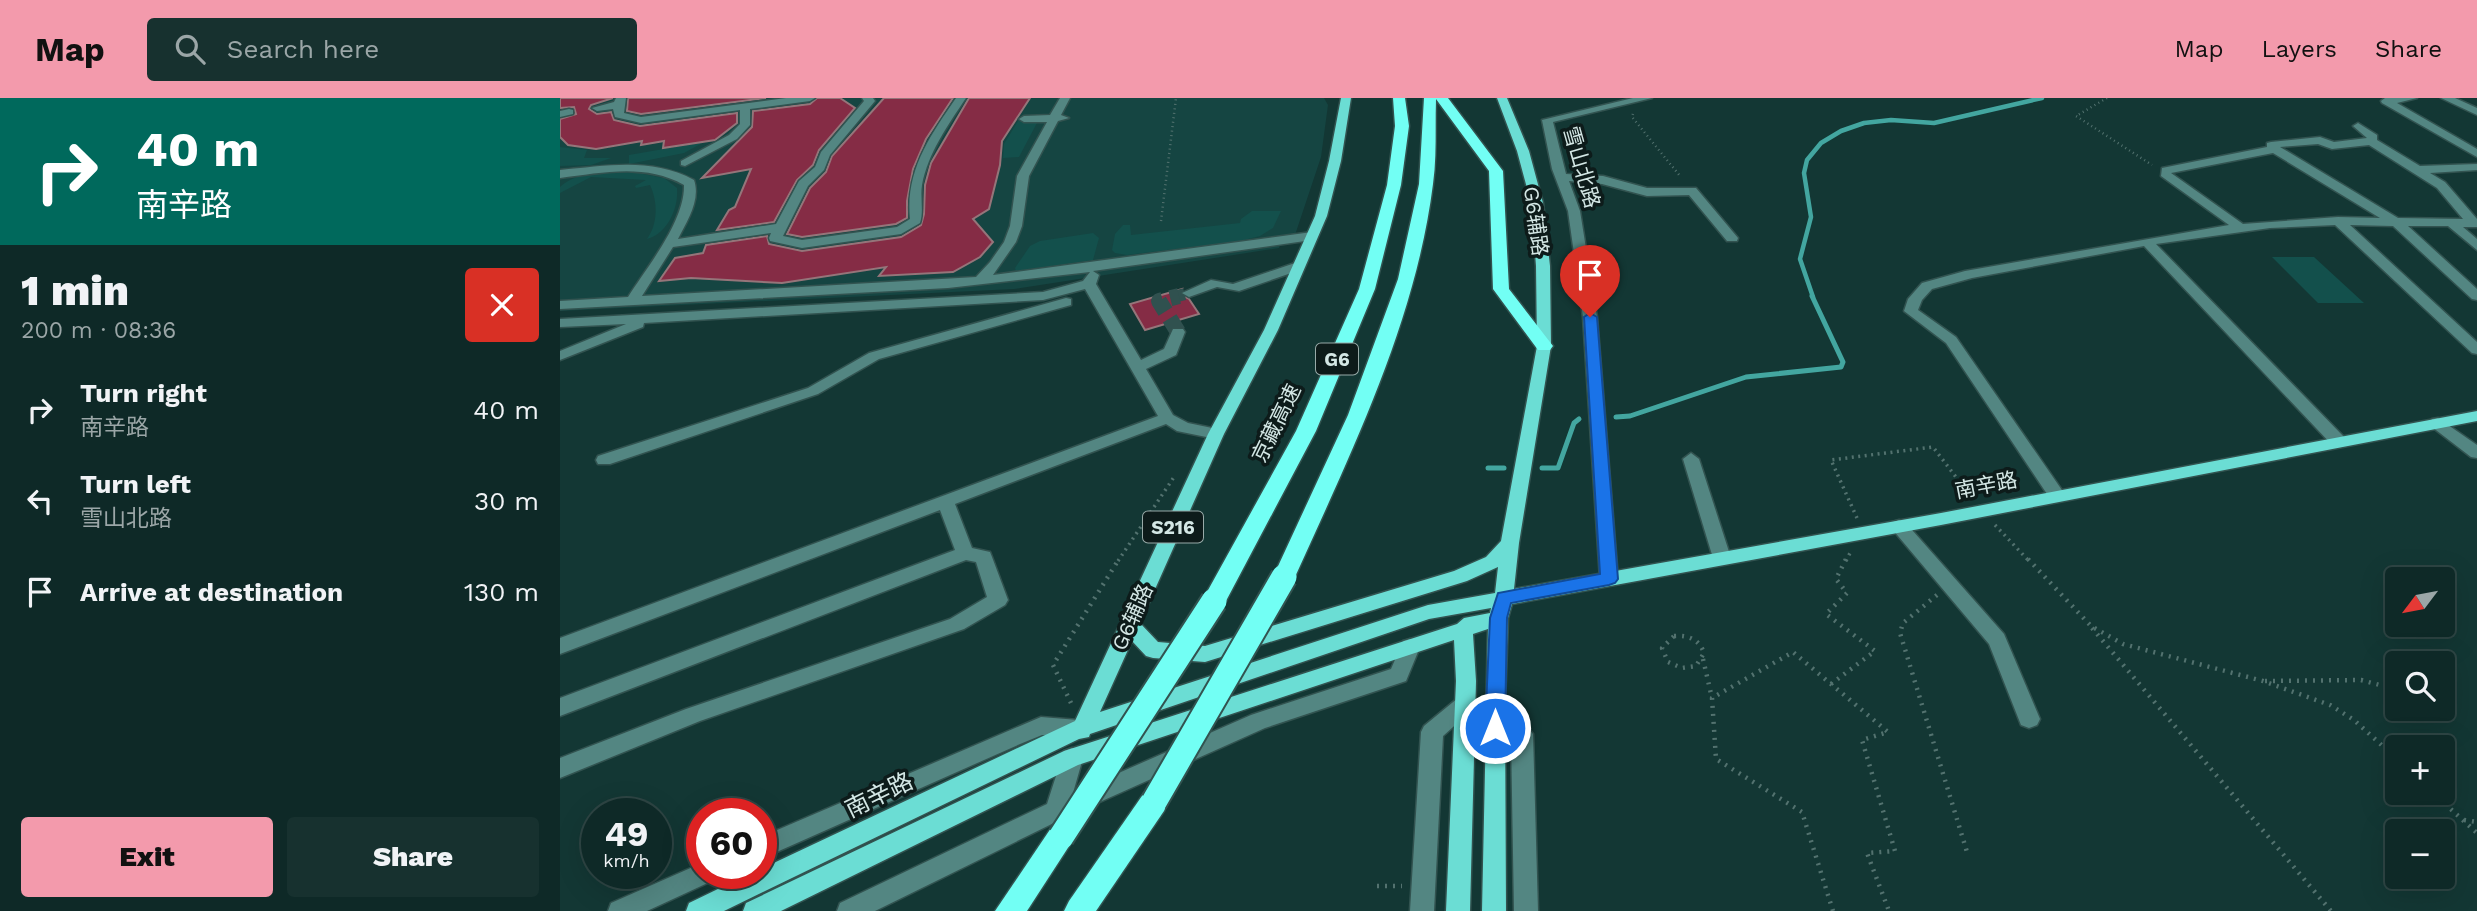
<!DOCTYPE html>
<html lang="en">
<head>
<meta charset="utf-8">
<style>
  :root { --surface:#0e2927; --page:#17312f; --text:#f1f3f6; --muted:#9ba6a7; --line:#2e4544; --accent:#f39aac }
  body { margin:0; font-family:"Work Sans","Noto Sans SC",sans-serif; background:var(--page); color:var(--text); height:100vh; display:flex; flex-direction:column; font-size:26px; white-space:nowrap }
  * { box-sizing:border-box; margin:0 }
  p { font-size:23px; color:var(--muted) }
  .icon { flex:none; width:38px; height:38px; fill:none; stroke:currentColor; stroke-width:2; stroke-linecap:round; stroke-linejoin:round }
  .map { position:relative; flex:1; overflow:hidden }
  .panel { display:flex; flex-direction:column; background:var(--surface); width:560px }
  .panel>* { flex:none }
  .hud { background:#00695c; color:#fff; overflow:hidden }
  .needle { width:46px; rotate:238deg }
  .tools { position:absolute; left:1825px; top:469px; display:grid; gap:14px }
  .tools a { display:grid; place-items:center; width:70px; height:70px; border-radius:7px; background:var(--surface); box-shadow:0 7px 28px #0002,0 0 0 2px var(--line); font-size:35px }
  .speed { position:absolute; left:21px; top:700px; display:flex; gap:14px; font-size:35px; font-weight:700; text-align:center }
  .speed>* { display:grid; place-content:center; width:91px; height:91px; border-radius:50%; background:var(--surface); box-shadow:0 7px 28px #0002,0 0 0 2px var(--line); line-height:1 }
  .speed small { font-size:18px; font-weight:400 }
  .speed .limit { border:10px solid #d22; background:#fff; color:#111 }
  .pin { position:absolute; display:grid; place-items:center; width:60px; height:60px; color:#fff; margin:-72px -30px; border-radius:50% 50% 50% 0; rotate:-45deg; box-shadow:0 0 7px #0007 }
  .pin .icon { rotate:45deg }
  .me { position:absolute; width:77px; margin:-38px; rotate:0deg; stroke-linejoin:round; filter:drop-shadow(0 0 5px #0008) }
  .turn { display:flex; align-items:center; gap:24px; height:147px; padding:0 21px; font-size:32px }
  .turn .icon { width:91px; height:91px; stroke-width:2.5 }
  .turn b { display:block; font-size:49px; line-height:60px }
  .round { display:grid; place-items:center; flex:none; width:74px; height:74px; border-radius:7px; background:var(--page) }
  .head { display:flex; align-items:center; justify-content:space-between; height:119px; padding:0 21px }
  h1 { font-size:42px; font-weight:800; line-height:52px }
  .button { display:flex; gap:14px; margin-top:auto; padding:14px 21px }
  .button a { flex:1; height:80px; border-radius:7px; background:var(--accent); color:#111; font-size:28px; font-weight:800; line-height:80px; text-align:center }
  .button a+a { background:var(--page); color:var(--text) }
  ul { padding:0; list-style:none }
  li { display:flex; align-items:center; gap:21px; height:91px; padding:0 21px }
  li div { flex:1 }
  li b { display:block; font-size:26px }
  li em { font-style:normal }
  header { display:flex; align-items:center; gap:42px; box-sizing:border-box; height:98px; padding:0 35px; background:var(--accent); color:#111 }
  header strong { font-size:33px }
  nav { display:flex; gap:38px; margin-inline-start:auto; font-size:24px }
  .search { width:490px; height:63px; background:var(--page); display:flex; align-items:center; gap:18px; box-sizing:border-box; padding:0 24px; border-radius:7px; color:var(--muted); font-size:26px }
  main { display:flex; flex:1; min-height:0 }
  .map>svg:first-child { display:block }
  .built { fill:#154542 }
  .green { fill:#13504c }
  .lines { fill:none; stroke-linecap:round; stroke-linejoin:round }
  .stream-far1 { stroke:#43a6a0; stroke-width:4.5 }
  .stream { stroke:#43a6a0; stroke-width:5 }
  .building { fill:#852c45; stroke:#95757a; stroke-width:2 }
  .minor-tunnel-far1 { stroke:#30514f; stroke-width:12; stroke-dasharray:12 6; stroke-linecap:butt }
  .minor-tunnel { stroke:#30514f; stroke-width:16; stroke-dasharray:16 8; stroke-linecap:butt }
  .minor-casing { stroke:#325350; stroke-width:3 }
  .major-casing { stroke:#325350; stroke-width:3 }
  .highway-casing { stroke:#325350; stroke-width:3 }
  .path-far2 { stroke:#53726f; stroke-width:2.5; stroke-dasharray:1 3.5; stroke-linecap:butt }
  .path-far1 { stroke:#53726f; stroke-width:3.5; stroke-dasharray:2 4.5; stroke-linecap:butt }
  .path { stroke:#53726f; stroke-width:4.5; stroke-dasharray:2 6; stroke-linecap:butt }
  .minor { fill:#538682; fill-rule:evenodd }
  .major { fill:#6bddd4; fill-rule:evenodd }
  .highway { fill:#72fff4; fill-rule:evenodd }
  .highway-bridge-casing { stroke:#325350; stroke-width:29; stroke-linecap:butt }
  .highway-bridge { stroke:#72fff4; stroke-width:25 }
  .route { fill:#1a73e8; stroke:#114b97; stroke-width:2 }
  .labels { text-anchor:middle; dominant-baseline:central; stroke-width:7; stroke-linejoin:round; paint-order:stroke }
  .shield { fill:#0d1b1a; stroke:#98aaa8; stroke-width:2 }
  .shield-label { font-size:19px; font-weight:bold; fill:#d4e7e5 }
  .street-label { font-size:21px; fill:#d4e7e5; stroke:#0d1b1a }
  .near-street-label { font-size:24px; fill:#d4e7e5; stroke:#0d1b1a }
</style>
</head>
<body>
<header>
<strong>Map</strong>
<div class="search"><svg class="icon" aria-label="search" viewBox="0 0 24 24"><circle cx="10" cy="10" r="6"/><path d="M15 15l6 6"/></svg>Search here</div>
<nav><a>Map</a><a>Layers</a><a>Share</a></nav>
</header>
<main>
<section class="panel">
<div class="hud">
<div class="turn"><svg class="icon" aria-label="right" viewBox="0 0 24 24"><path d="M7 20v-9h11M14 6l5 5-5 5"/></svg><div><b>40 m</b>南辛路</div></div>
</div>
<div class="head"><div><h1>1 min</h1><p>200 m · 08:36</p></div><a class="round" style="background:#d93025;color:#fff"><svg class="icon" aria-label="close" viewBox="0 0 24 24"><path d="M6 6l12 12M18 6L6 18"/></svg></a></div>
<ul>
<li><svg class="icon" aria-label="right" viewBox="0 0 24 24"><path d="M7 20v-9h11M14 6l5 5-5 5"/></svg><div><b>Turn right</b><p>南辛路</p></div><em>40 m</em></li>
<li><svg class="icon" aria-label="left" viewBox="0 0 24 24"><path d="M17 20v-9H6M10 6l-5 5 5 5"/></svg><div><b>Turn left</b><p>雪山北路</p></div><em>30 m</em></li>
<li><svg class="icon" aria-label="arrive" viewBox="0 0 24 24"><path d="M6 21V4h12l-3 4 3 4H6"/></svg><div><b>Arrive at destination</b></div><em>130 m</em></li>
</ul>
<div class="button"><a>Exit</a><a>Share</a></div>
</section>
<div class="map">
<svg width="1917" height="813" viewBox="0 0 1917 813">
  <rect width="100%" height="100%" fill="#133734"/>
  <polygon class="built" points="0,0 764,0 768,7 761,59 735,137 722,139 719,150 454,191 0,213"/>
  <g class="green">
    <polygon points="458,23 478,23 459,59 443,60 444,46"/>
    <polygon points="144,44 124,55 69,66 69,57"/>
    <polygon points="0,49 27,52 24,60 51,60 31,67 0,68"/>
    <path d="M67,73L104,80L117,90C119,110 107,136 87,141C98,126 98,104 90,87L76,90L75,88L86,82L31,79L0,95V89C17,73 45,74 67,73Z"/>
    <polygon points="692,113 721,113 713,130 700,138 680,143 567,157 555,155 552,152 555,136 563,127 570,127 571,137 680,125 681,121"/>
    <polygon points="533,135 539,140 533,162 456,173 455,170 470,148 480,143"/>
    <polygon points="1712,159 1754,159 1804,205 1758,205"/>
  </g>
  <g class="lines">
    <polyline class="stream-far1" points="1253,199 1240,161 1251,119 1244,75 1247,62 1261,45 1281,33 1304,25 1331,22 1374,25 1482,0"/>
    <g class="stream">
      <polyline points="1056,319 1070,318 1186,279 1281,269 1283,264 1252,198"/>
      <polyline points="928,370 944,370"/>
      <polyline points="982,370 998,370 1014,325 1019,321"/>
    </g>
  </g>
  <g class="building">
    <polygon points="0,0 53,0 31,7 29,11 37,16 51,14 54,22 80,28 177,15 177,25 155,42 103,50 104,43 81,47 82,43 36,51 8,47 0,39 0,21 16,16 14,9 0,10"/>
    <polygon points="68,0 206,0 81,16 67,13"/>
    <polygon points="257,0 280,0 295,10 259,52 253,67 237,82 214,124 157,132 169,112 175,109 191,71 142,80 192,29 193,13 250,6"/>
    <polygon points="324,0 393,0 366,41 353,71 347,103 347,120 336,126 242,139 227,136 250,90 266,74 272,58"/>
    <polygon points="409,0 470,0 442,43 440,67 429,111 413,121 433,144 420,159 393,174 319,178 326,169 222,185 131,180 99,183 115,160 143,155 146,147 207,138 209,146 242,153 341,139 361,127 364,116 365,87 371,65"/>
    <polygon points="622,191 620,196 629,201 639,216 585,232 570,206"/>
  </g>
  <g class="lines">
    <polyline class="minor-tunnel-far1" points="613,199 629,195"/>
    <polyline class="minor-tunnel" points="618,234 599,203 619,198"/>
    <g class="minor-casing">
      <g id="minor">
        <polygon points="56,0 66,0 64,15 81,19 226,0 255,0 250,3 190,11 190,27 177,41 125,68 121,67 121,63 169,37 180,26 180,12 81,25 55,19 53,11 37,13 32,10 54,4"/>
        <path d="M302,0H313L315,3L270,57L264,72L248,88L223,138L242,142L337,129L350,121C345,73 370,38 396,0H406C388,27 368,55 362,87C360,99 364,114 360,125L341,136L242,150L210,143L209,140L211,135L113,149L82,198L416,179L430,164L444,144L450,128L457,78L487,24H464L459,21L464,18L490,17L500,0H510L501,17L509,20L498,23L469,78L462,128L456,144L433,177L752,134L758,138L752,142L533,173L539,177L536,186L581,262L604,251L613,231H623L625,234L616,257L586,271L613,317L628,325L662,332L664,336L656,341L617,333L606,326L395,406L412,450L430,454L432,459L448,502L445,507L404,531L140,623L0,680V660L126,611L390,521L427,499L416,464L406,462L0,618V600L395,452L380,412L0,556V540L598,318L525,191L483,202L84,225L83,229L0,262V253L66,226L0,229V221L483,194L523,183L530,174L388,190L0,211V203L68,199C87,169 125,123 124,87C85,65 42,75 0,80V72C47,68 91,59 134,82C141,102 127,123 118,141L216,126L239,83L255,69L261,54L304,3Z"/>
        <polygon points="1073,0 1092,0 993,24 1006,76 1043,78 1087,90 1136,90 1178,140 1177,143 1167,143 1129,97 1087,98 1042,86 1009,83 1020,113 1037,219 1058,481 1056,486 1042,486 1040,481 1023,219 1008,113 992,71 982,22"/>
        <polygon points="1825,0 1857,0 1837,5 1917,51 1917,59 1822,5 1821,3"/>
        <polygon points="1881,0 1895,0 1917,10 1917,17"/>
        <polygon points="9,11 13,12 13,16 0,19 0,13"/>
        <path d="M1798,25L1817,37V42L1860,68L1917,66V72L1870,75L1885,84L1917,121V129H1903L1917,141V152L1888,128H1848L1917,191V202L1912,201L1833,128L1790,127L1917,244V256L1912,255L1775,127L1710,130L1596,146L1785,340L1787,344L1785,348H1773L1584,148L1412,180L1372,191L1362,202L1358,212L1396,239L1506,398L1503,402H1491L1386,245L1344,213L1348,201L1362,185L1405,173L1669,127L1601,78L1602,70L1707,49V45L1711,44L1760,39L1774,44L1807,40L1793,28ZM1758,46L1772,51L1809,47L1877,90L1903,121L1838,120L1720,49ZM1713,55L1820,120L1778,119L1683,126L1611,75Z"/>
        <polygon points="738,164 743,165 743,171 679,193 657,189 629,199 622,195 651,182 673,186"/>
        <polygon points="506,200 511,201 511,207 319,261 258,296 50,366 38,366 36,362 38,358 248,290 309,255"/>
        <polygon points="1878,320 1917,347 1917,360 1911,359 1872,329 1870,325 1872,321"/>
        <polygon points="1131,355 1139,361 1171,460 1169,465 1155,465 1153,460 1123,361"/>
        <polygon points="1339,422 1345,424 1444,536 1480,621 1477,627 1469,630 1461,627 1429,546 1333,432 1330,428 1333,424"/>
        <polygon points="850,541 857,543 860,549 846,583 705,630 504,720 315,813 277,813 280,805 487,706 504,653 512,650 520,653 523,660 513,695 691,617 831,571 843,543"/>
        <polygon points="935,595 942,598 973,636 978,813 954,813 951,639 925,604 928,598"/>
        <polygon points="905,597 912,600 915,606 912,612 883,638 874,813 850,813 861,634 864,628 898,600"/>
        <polygon points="481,619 531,623 534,629 531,635 523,638 482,637 460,646 201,761 201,739"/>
        <polygon points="142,765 142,775 156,775 152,783 87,813 48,813 51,805"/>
      </g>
    </g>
    <g class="major-casing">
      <path id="major" d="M781,0H791L781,63L767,118L718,232L664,336L580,525L598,544L645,548L894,473L926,459L941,443L977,248L976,168L971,105L957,53L937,0H947L969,53L983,105L990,168L991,248L959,445L954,491L1381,415L1917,313V323L1381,427L952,506L948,520L945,604L946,813H922L928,531L913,536L916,583L910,813H886L896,583L894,542L518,667L221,813H183L186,805L504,653L897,526L904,520L930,515L931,510L869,521L530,636L529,639L519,641L164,813H126L129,805L191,775H201V771L515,623L648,336L704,232L755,118L769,63ZM938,469L935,495L868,507L540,614L572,543L586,558L593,560L645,564L907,483Z"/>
    </g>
    <g class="highway-casing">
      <g id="highway">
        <polygon points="833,0 845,0 849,28 841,87 815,191 756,333 666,503 662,509 654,512 646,509 642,503 736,333 799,191 827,87 835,28"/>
        <path d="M864,0H888L943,73L949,191L993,248L990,252H978L933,191L929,73L876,1C875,29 877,58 873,86C856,223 791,355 735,479L732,485L724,487L716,485L713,479L788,317L838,181L859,86Z"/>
        <polygon points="594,692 604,695 608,704 604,713 536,813 504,813 509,803 584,695"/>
        <polygon points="501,726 511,730 515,739 467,813 435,813 491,730"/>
      </g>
    </g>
    <g class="path-far2">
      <polyline points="1547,0 1516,18 1592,67"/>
      <polyline points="1073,16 1072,19 1120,78"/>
      <polyline points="601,123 616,0"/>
    </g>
    <g class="path-far1">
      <polyline points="1297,420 1271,362 1373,349 1412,400"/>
      <polyline points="1435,427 1469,463"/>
      <polyline points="558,463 614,379"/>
      <polyline points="1286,463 1291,453"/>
    </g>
    <g class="path">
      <polyline points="1468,461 1531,528 1563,546 1703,583 1770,607 1794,622 1838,662"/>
      <polyline points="1377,497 1343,525 1340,535 1407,754"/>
      <polyline points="1532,530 1771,813"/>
      <path d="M1114,538C1128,537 1139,541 1144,555L1136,568L1122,570L1108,564L1102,550Z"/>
      <polyline points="1143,561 1152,600"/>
      <polyline points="1705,583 1801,582 1838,592"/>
      <polyline points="1271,586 1315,553 1266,516 1287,495 1276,481 1286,461"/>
      <polyline points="1883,601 1886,601"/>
      <polyline points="511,605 493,567 559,461"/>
      <polyline points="1873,695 1917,735"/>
      <polyline points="1904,722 1917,724"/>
      <polyline points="817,788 842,788"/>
      <polyline points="1273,813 1242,714 1156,661 1152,600 1233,554 1328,634 1302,642 1335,753 1307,755 1329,813"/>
    </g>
    <use href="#minor" class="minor"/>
    <use href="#major" class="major"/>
    <use href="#highway" class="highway"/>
    <g class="highway-bridge-casing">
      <g id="highway-bridge">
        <polyline points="594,704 724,479"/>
        <polyline points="501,739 654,503"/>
      </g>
    </g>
    <use href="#highway-bridge" class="highway-bridge"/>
  </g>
  <polygon class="route" points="1030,215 1037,219 1058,481 1055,485 1049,487 951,505 947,520 945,630 942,636 935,638 928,636 925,630 930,520 938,495 1040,476 1024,219"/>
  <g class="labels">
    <g class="shield">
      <rect x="756" y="245.5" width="42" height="31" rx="5"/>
      <rect x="583" y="413.5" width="60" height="31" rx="5"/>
    </g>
    <g class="shield-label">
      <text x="777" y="261">G6</text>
      <text x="613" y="429">S216</text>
    </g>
    <g class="street-label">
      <text transform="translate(1022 69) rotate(74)">雪山北路</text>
      <text transform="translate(976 123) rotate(82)">G6辅路</text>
      <text transform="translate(716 325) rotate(-64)">京藏高速</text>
      <text transform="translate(1426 387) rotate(-11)">南辛路</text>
      <text transform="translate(572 519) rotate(-66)">G6辅路</text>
    </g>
    <g class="near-street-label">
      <text transform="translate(319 697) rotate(-26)">南辛路</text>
    </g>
  </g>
</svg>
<div class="tools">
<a><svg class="needle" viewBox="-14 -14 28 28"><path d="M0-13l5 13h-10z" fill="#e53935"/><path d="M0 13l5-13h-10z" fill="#9ba6a7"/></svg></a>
<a><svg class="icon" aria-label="search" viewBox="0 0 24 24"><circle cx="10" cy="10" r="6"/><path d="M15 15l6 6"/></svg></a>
<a>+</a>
<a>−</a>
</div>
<div class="speed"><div>49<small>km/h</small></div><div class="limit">60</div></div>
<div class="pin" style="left:1030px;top:219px;background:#d93025"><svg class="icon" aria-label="arrive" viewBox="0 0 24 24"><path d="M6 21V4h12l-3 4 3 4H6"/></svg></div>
<svg class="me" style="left:935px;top:630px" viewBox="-20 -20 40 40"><circle r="17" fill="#1a73e8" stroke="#fff" stroke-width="3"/><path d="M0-11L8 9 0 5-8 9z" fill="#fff"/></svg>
</div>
</main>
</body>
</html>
